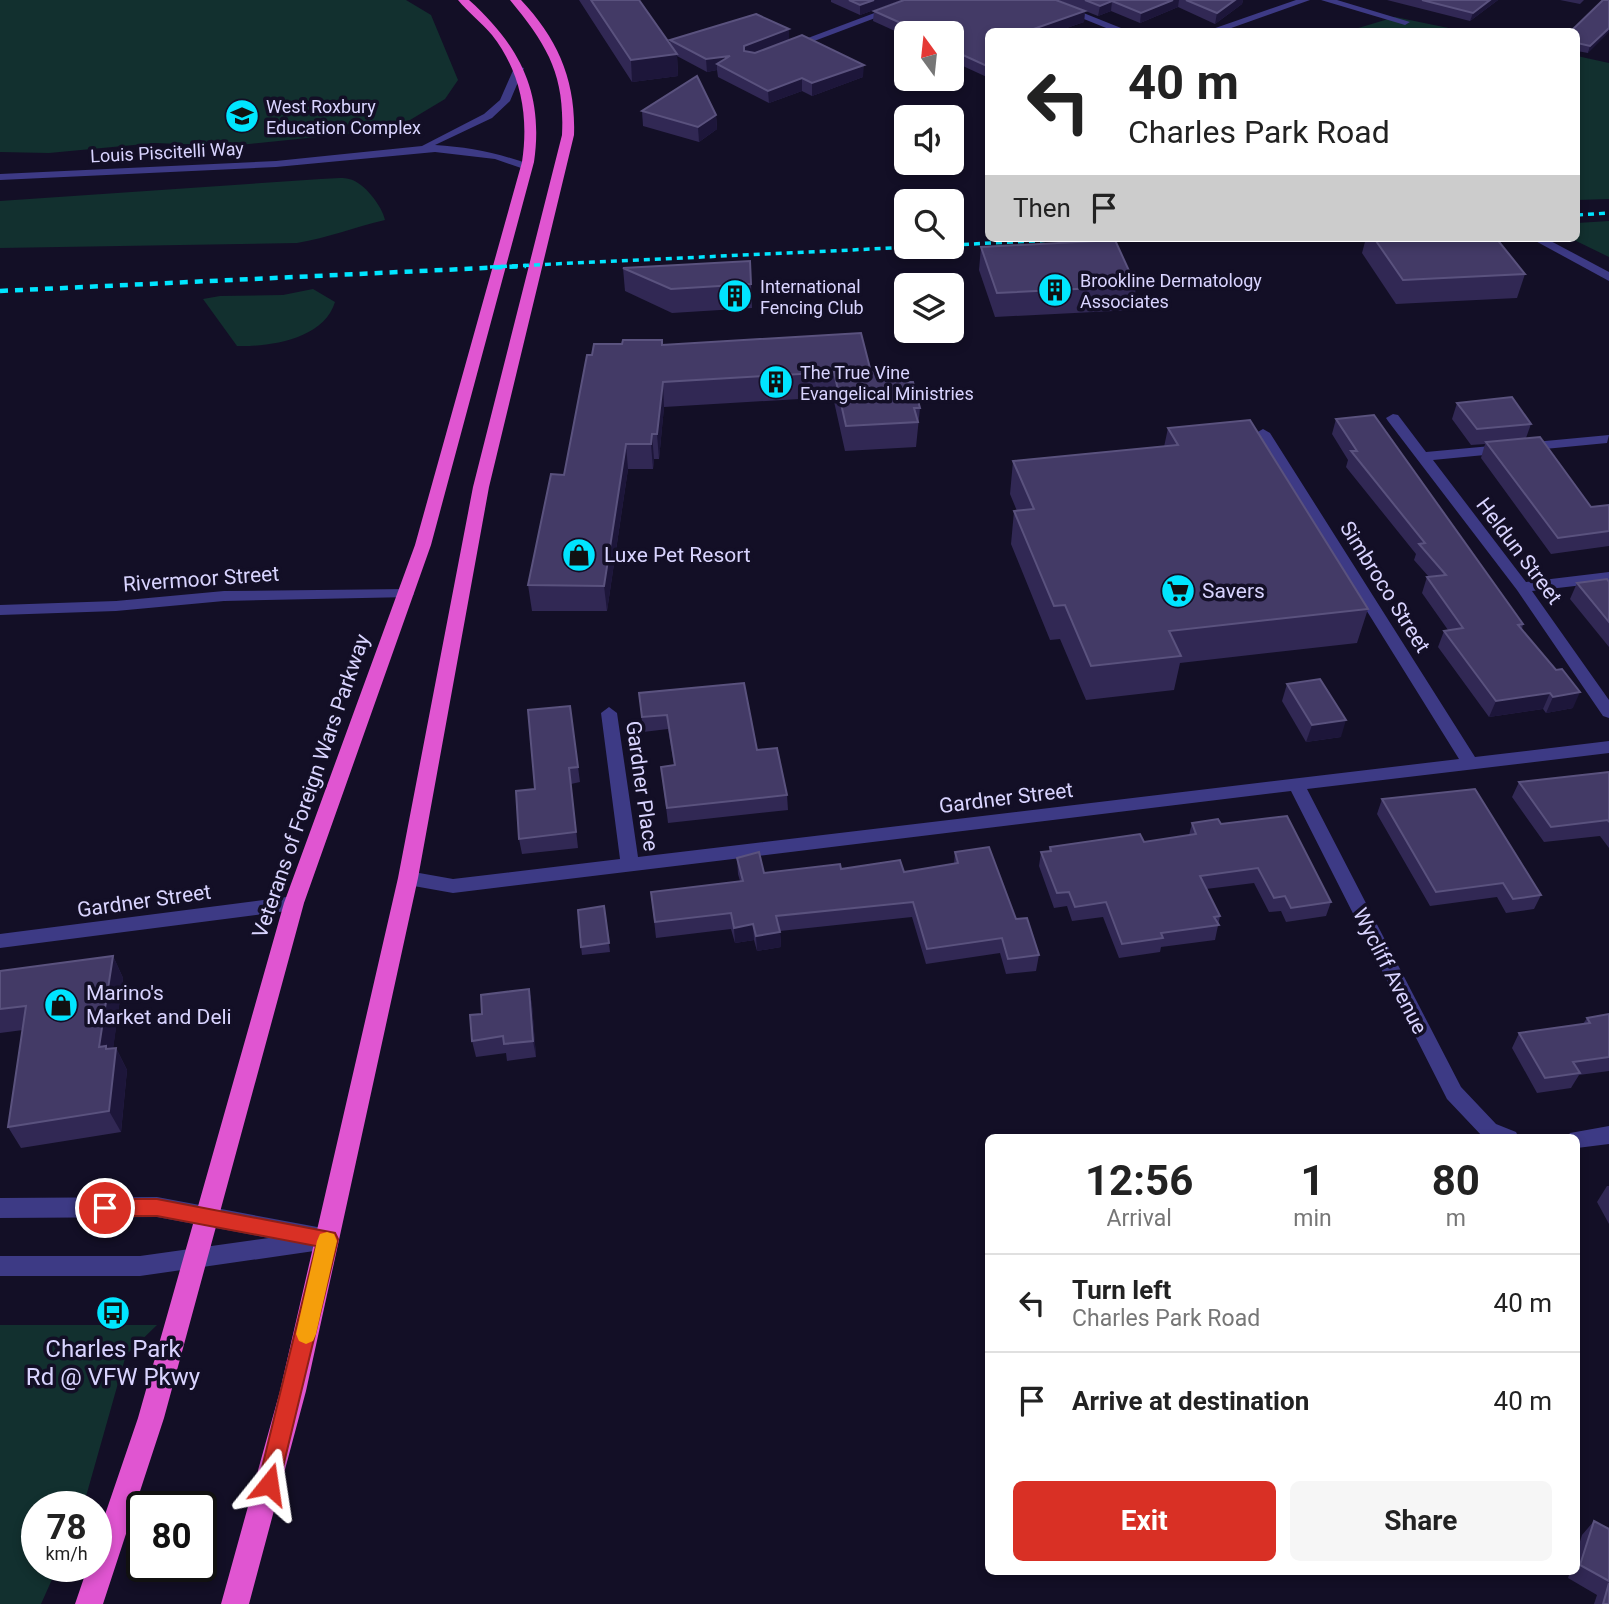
<!DOCTYPE html>
<html lang="en">
<head>
<meta charset="utf-8">
<style>
  :root { --surface:#fff; --page:#f6f6f6; --text:#222; --muted:#767676; --line:#e0e0e0; --accent:#d93025 }
  body { margin:0; font-family:Roboto,sans-serif; background:var(--page); color:var(--text); height:100vh; display:flex; flex-direction:column; font-size:26px; white-space:nowrap }
  * { box-sizing:border-box; margin:0 }
  p { font-size:23px; color:var(--muted) }
  .icon { flex:none; width:38px; height:38px; fill:none; stroke:currentColor; stroke-width:2; stroke-linecap:round; stroke-linejoin:round }
  .map { position:relative; flex:1; overflow:hidden }
  .drawer { position:absolute; left:985px; top:1134px; width:595px; height:441px; display:flex; flex-direction:column; background:var(--surface); border-radius:10px; box-shadow:0 4px 10px #0003 }
  .drawer>* { flex:none }
  .banner { position:absolute; left:985px; top:28px; width:595px; height:214px; border-radius:10px; box-shadow:0 4px 10px #0003; background:#fff; color:var(--text); overflow:hidden }
  .needle { width:46px; rotate:345deg }
  .buttons { position:absolute; left:894px; top:21px; display:grid; gap:14px }
  .buttons a { display:grid; place-items:center; width:70px; height:70px; border-radius:10px; background:var(--surface); box-shadow:0 4px 10px #0003; font-size:35px }
  .speed { position:absolute; left:21px; top:1491px; display:flex; gap:14px; font-size:35px; font-weight:700; text-align:center }
  .speed>* { display:grid; place-content:center; width:91px; height:91px; border-radius:50%; background:var(--surface); box-shadow:0 4px 10px #0003; line-height:1 }
  .speed small { font-size:18px; font-weight:400 }
  .speed .limit { border:4px solid #111; border-radius:10px; background:#fff; color:#111 }
  .pin { position:absolute; display:grid; place-items:center; width:60px; height:60px; color:#fff; margin:-30px; border:4px solid #fff; border-radius:50%; box-shadow:0 2px 7px #0007 }
  .me { position:absolute; width:77px; margin:-38px; rotate:15deg; stroke-linejoin:round; filter:drop-shadow(0 0 5px #0008) }
  .turn { display:flex; align-items:center; gap:24px; height:147px; padding:0 28px; font-size:32px }
  .turn .icon { width:91px; height:91px; stroke-width:2.5 }
  .turn b { display:block; font-size:49px; line-height:60px }
  .then { display:flex; align-items:center; height:66px; padding:0 28px; background:#0003; gap:14px; font-size:26px }
  .eta { display:flex; justify-content:space-evenly; align-items:center; height:119px; text-align:center }
  .eta b { font-size:42px; font-weight:700; line-height:49px }
  .primary-button { display:flex; gap:14px; margin-top:auto; padding:14px 28px }
  .primary-button a { flex:1; height:80px; border-radius:10px; background:var(--accent); color:#fff; font-size:28px; font-weight:700; line-height:80px; text-align:center }
  .primary-button a+a { background:var(--page); color:var(--text) }
  ul { padding:0; list-style:none }
  li { display:flex; align-items:center; gap:21px; height:98px; padding:0 28px; border-top:2px solid var(--line) }
  li div { flex:1 }
  li b { display:block; font-size:26px }
  li em { font-style:normal }
  .map>svg:first-child { display:block }
  .green { fill:#12302f }
  .lines { fill:none; stroke-linecap:round; stroke-linejoin:round }
  .minor { fill:#3d3a85; fill-rule:evenodd }
  .tertiary { fill:#3d3a85; fill-rule:evenodd }
  .trunk { fill:#e055d1; fill-rule:evenodd }
  .rail-far1 { stroke:#00e5ff; stroke-width:3.5; stroke-dasharray:6 5; stroke-linecap:butt }
  .rail { stroke:#00e5ff; stroke-width:4.5; stroke-dasharray:8 7; stroke-linecap:butt }
  .wall { fill:#312854 }
  .shaded-wall { fill:#1d163a }
  .building { fill:#433a66; stroke:#5a527e; stroke-width:2 }
  .route { fill:#d93025; stroke:#8d1f18; stroke-width:2 }
  .slow { fill:#f59e0b }
  .labels { text-anchor:middle; dominant-baseline:central; stroke-width:7; stroke-linejoin:round; paint-order:stroke }
  .far-poi-label { font-size:18px; fill:#d9d4ff; stroke:#130f26; text-anchor:start }
  .far-street-label { font-size:18px; fill:#d9d4ff; stroke:#130f26 }
  .street-label { font-size:21px; fill:#d9d4ff; stroke:#130f26 }
  .poi-label { font-size:21px; fill:#d9d4ff; stroke:#130f26; text-anchor:start }
  .near-poi-label { font-size:24px; fill:#d9d4ff; stroke:#130f26 }
</style>
</head>
<body>
<div class="map">
<svg width="1609" height="1604" viewBox="0 0 1609 1604">
  <rect width="100%" height="100%" fill="#130f26"/>
  <g class="green">
    <polygon points="0,0 406,0 431,15 458,80 445,99 410,120 376,131 230,146 155,143 49,153 0,152"/>
    <polygon points="1395,17 1463,31 1345,32"/>
    <polygon points="1577,56 1609,63 1609,199 1577,200"/>
    <path d="M321,179C330,179 341,177 349,179C364,182 382,206 385,220C355,227 328,238 297,243L0,248V201Z"/>
    <polygon points="1609,221 1609,257 1570,238 1577,238 1577,223"/>
    <path d="M313,289L335,302C324,339 270,347 237,346L203,299L220,296L283,295Z"/>
    <polygon points="0,1325 157,1325 126,1355 83,1507 37,1507 37,1566 58,1566 41,1604 0,1604"/>
  </g>
  <g class="lines">
    <g class="minor">
      <polygon points="909,0 923,0 793,49 784,47"/>
      <polygon points="1296,0 1310,0 1220,32 1204,32"/>
      <polygon points="1321,0 1337,0 1410,22 1405,25"/>
      <path d="M515,66L524,68L510,101L492,118L435,145C469,147 499,153 531,165V169L527,170L495,159L435,152L276,167L0,180V174L276,161L422,146L484,114L500,100Z"/>
      <polygon points="1393,414 1398,415 1426,452 1609,435 1607,443 1433,460 1526,582 1609,572 1609,582 1532,591 1609,700 1609,718 1603,716 1517,590 1388,421 1386,418"/>
      <polygon points="1263,429 1270,433 1475,757 1609,741 1609,753 1307,789 1461,1087 1496,1124 1516,1132 1519,1138 1482,1136 1447,1099 1291,791 453,893 408,885 402,883 399,878 402,873 408,871 453,879 620,859 601,713 609,707 617,713 638,857 1459,759 1256,433"/>
      <polygon points="406,589 411,591 414,594 411,597 224,601 116,611 0,615 0,605 116,601 224,591"/>
      <polygon points="294,896 301,898 303,903 301,908 294,910 0,948 0,934"/>
      <polygon points="1609,1126 1609,1144 1577,1148 1577,1138 1567,1138 1570,1133"/>
      <polygon points="157,1197 328,1229 336,1232 339,1239 336,1246 328,1249 140,1276 0,1276 0,1256 140,1256 269,1238 157,1217 0,1218 0,1198"/>
    </g>
    <g class="tertiary">
      <polygon points="1037,0 1051,0 1131,32 1116,32"/>
      <polygon points="1530,238 1545,238 1609,272 1609,281"/>
    </g>
    <g class="trunk">
      <path d="M458,0H469C520,46 544,93 534,162L431,545L304,903L164,1418L103,1604H75L88,1566H96V1541L138,1418L284,903L415,545L522,162C529,116 521,72 492,35C481,22 468,12 458,0Z"/>
      <path d="M510,0H521C558,39 576,81 574,135L489,487L418,878L306,1391L249,1604H221L280,1391L398,878L473,487L562,135C565,74 547,45 510,0Z"/>
    </g>
    <g class="rail-far1">
      <polyline points="1577,215 1609,213"/>
      <polyline points="952,245 1093,238"/>
      <polyline points="490,267 914,247"/>
    </g>
    <polyline class="rail" points="0,291 526,266"/>
  </g>
  <g class="wall">
    <polygon points="579,0 639,0 670,44 670,40 789,40 863,77 812,96 802,91 769,103 718,77 717,70 707,72 677,56 678,76 632,82"/>
    <polygon points="831,0 901,0 860,15 831,2"/>
    <polygon points="1058,0 1243,0 1242,4 1215,24 1178,7 1140,23 1111,11 1098,16"/>
    <polygon points="1387,0 1498,0 1470,21"/>
    <polygon points="1560,0 1584,0 1580,4"/>
    <polygon points="1609,0 1588,53 1577,51 1577,32"/>
    <polygon points="874,11 1085,11 1084,22 1055,32 989,32 989,78 952,61 952,33 906,33 906,36 873,21"/>
    <polygon points="642,111 716,115 717,129 699,142 643,126"/>
    <polygon points="1366,238 1496,238 1525,274 1517,298 1396,304 1362,253"/>
    <polygon points="981,247 1136,286 1133,310 995,317 979,270"/>
    <polygon points="623,268 751,284 752,308 672,313 625,291"/>
    <polygon points="662,340 663,345 871,372 907,382 920,408 916,447 845,451 833,397 664,407 659,459 654,459 653,469 628,469 607,611 532,611 528,585 564,475 592,355 622,344"/>
    <polygon points="1457,403 1531,424 1526,438 1591,507 1609,505 1609,546 1551,554 1481,458 1485,444 1471,445 1452,419"/>
    <polygon points="1336,419 1523,624 1522,629 1573,708 1546,713 1543,709 1489,717 1438,647 1444,631 1448,630 1422,593 1427,577 1429,577 1414,560 1416,554 1346,467 1348,460 1332,434"/>
    <polygon points="1168,428 1368,609 1357,643 1180,663 1174,690 1086,700 1060,639 1050,640 1011,544 1014,511 1017,511 1010,494 1013,461 1164,447"/>
    <polygon points="1609,582 1609,647 1570,599 1577,583"/>
    <polygon points="1287,684 1341,737 1306,742 1282,701"/>
    <polygon points="639,693 757,750 787,795 788,810 668,823 661,767 674,765 668,729 643,732"/>
    <polygon points="570,706 580,782 571,784 578,848 522,854 519,839 535,789"/>
    <polygon points="1609,772 1609,848 1600,836 1544,842 1512,797 1519,782"/>
    <polygon points="1382,799 1541,895 1534,909 1506,913 1497,897 1430,906 1377,814"/>
    <polygon points="1192,823 1221,824 1331,902 1326,916 1286,922 1281,911 1269,912 1254,883 1206,889 1220,916 1215,940 1161,947 1160,952 1119,958 1103,917 1072,921 1067,906 1054,908 1039,866 1041,852 1049,851 1050,847 1144,842 1189,835"/>
    <polygon points="955,852 1016,919 1039,955 1036,971 1006,974 1000,953 926,964 912,917 780,931 781,947 757,951 754,940 735,943 731,929 656,938 651,892 740,881 738,874 737,858 764,873 841,869 904,872 954,864"/>
    <polygon points="604,906 610,952 582,955 581,947"/>
    <polygon points="113,956 123,978 113,1048 116,1048 127,1070 121,1132 21,1148 8,1127 23,1030 0,1033 0,971"/>
    <polygon points="529,989 532,1005 536,1057 507,1061 506,1053 476,1057 472,1041 482,1014"/>
    <polygon points="1609,1014 1609,1071 1579,1075 1571,1088 1537,1093 1512,1048 1519,1033 1583,1024 1587,1018"/>
    <polygon points="1607,1186 1609,1186 1609,1224 1597,1202"/>
    <polygon points="1594,1521 1609,1529 1609,1604 1594,1604 1597,1595 1568,1578 1570,1572 1577,1572 1577,1551 1582,1535"/>
  </g>
  <g class="shaded-wall">
    <polygon points="874,0 901,0 860,15 860,5"/>
    <polygon points="1173,0 1179,0 1178,7 1140,23 1141,13"/>
    <polygon points="1235,0 1243,0 1242,4 1215,24 1217,13"/>
    <polygon points="1490,0 1498,0 1470,21 1473,13"/>
    <polygon points="1112,1 1111,11 1098,16 1100,6"/>
    <polygon points="1085,11 1084,22 1055,32 1025,32"/>
    <polygon points="1609,28 1609,32 1588,53 1590,46"/>
    <polygon points="789,29 789,42 744,59 744,46"/>
    <polygon points="677,54 678,76 632,82 631,60"/>
    <polygon points="730,56 717,64 717,70 707,72 706,59"/>
    <polygon points="864,65 863,77 812,96 812,83"/>
    <polygon points="802,78 802,91 769,103 768,91"/>
    <polygon points="716,115 717,129 699,142 698,127"/>
    <polygon points="663,382 664,407 659,459 657,434"/>
    <polygon points="652,434 654,459 653,469 651,444"/>
    <polygon points="626,444 628,469 607,611 604,586"/>
    <polygon points="1580,692 1573,708 1546,713 1553,697"/>
    <polygon points="1550,693 1543,709 1489,717 1496,701"/>
    <polygon points="1346,720 1341,737 1306,742 1312,725"/>
    <polygon points="753,924 754,940 735,943 734,928"/>
    <polygon points="780,932 781,947 757,951 756,936"/>
    <polygon points="113,956 123,978 112,1057 116,1048 127,1070 121,1132 109,1111 99,1047"/>
    <polygon points="529,989 532,1005 536,1057 533,1041"/>
  </g>
  <g class="building">
    <polygon points="591,0 639,0 677,54 631,60"/>
    <polygon points="849,0 874,0 860,5"/>
    <polygon points="904,0 1056,0 1085,11 1025,32 989,32 989,67 952,50 952,33 923,33 874,11"/>
    <polygon points="1085,0 1173,0 1141,13 1112,1 1100,6"/>
    <polygon points="1186,0 1235,0 1217,13"/>
    <polygon points="1422,0 1490,0 1473,13"/>
    <polygon points="1603,0 1609,0 1609,28 1590,46 1577,43 1577,32 1570,32"/>
    <polygon points="756,14 789,29 744,46 744,51 755,53 802,35 864,65 812,83 802,78 768,91 717,64 730,56 706,59 670,40"/>
    <polygon points="697,76 716,115 698,127 642,111"/>
    <polygon points="1374,238 1496,238 1525,274 1403,280"/>
    <polygon points="1115,240 1136,286 997,293 981,247"/>
    <polygon points="750,261 751,284 671,289 623,268"/>
    <polygon points="861,333 871,372 904,369 907,382 913,382 920,408 914,408 918,422 846,426 834,372 663,382 657,434 652,434 651,444 626,444 604,586 528,585 551,474 564,475 587,355 592,355 594,344 622,344 623,340 662,340 662,345"/>
    <polygon points="1512,397 1531,424 1477,429 1457,403"/>
    <polygon points="1374,415 1523,624 1518,625 1556,670 1562,669 1580,692 1553,697 1550,693 1496,701 1444,631 1463,628 1427,577 1446,575 1419,544 1425,543 1351,451 1357,451 1336,419"/>
    <polygon points="1250,420 1368,609 1169,631 1181,656 1091,666 1065,605 1054,606 1014,511 1034,509 1013,461 1178,445 1168,428"/>
    <polygon points="1540,437 1591,507 1609,505 1609,531 1558,538 1486,442"/>
    <polygon points="1607,579 1609,582 1609,622 1577,583"/>
    <polygon points="1320,679 1346,720 1312,725 1287,684"/>
    <polygon points="744,683 757,750 777,748 787,795 667,808 661,767 675,765 667,715 642,717 639,693"/>
    <polygon points="570,706 578,767 569,768 576,832 519,839 516,791 535,789 528,710"/>
    <polygon points="1609,772 1609,822 1608,820 1551,827 1519,782"/>
    <polygon points="1475,789 1541,895 1513,899 1503,883 1436,892 1382,799"/>
    <polygon points="1287,816 1331,902 1291,908 1285,896 1274,898 1258,868 1200,876 1220,916 1214,917 1219,925 1161,933 1163,938 1122,944 1106,902 1075,907 1069,892 1057,893 1041,852 1051,851 1050,847 1140,834 1144,842 1196,834 1192,823 1218,819 1221,824"/>
    <polygon points="989,847 1016,919 1027,918 1039,955 1008,959 1002,938 927,949 913,902 776,916 780,932 756,936 753,924 734,928 731,913 655,922 651,892 743,881 737,858 759,852 764,873 840,864 841,869 900,860 904,872 958,863 955,852"/>
    <polygon points="604,906 609,943 581,947 578,910"/>
    <polygon points="113,956 99,1047 106,1046 106,1049 116,1048 109,1111 8,1127 26,1006 0,1009 0,971"/>
    <polygon points="529,989 533,1041 504,1044 503,1036 472,1041 470,1015 482,1014 481,995"/>
    <polygon points="1609,1014 1609,1057 1573,1062 1580,1073 1545,1078 1519,1033 1590,1023 1587,1018"/>
    <polygon points="1594,1521 1609,1529 1609,1581 1580,1565"/>
    <polygon points="1609,1583 1609,1604 1603,1604"/>
  </g>
  <polygon class="route" points="105,1199 157,1199 335,1233 338,1239 277,1492 269,1495 261,1492 258,1484 316,1246 157,1216 105,1216 98,1214 95,1208 98,1201"/>
  <polygon class="slow" points="327,1232 334,1234 337,1241 316,1334 313,1341 306,1344 299,1341 296,1334 317,1241 320,1234"/>
  <defs>
    <g id="school-disc" transform="scale(1.75)"><circle r="9.5" fill="#00e5ff" stroke="#130f26"/><path d="M0-5L7-2L0 1L-7-2ZM-4 1L0 2.5L4 1V4Q0 6-4 4Z" fill="#111"/></g>
    <g id="building-disc" transform="scale(1.75)"><circle r="9.5" fill="#00e5ff" stroke="#130f26"/><path d="M-4-6H4V6H1V3H-1V6H-4ZM-2.5-4.3h1.7v1.8h-1.7ZM.8-4.3h1.7v1.8H.8ZM-2.5-1h1.7V.8h-1.7ZM.8-1h1.7V.8H.8Z" fill="#111"/></g>
    <g id="shop-disc" transform="scale(1.75)"><circle r="9.5" fill="#00e5ff" stroke="#130f26"/><path d="M-5-2.5h2.3a2.7 3.5 0 0 1 5.4 0H5L5.5 6h-11ZM-1.5-2.5h3a1.5 2.3 0 0 0-3 0Z" fill="#111"/></g>
    <g id="supermarket-disc" transform="scale(1.75)"><circle r="9.5" fill="#00e5ff" stroke="#130f26"/><path d="M-6-5.5h2.5l.6 2H6L4.5 2H-2.5L-4.4-4H-6ZM-1.5 3.2a1.3 1.3 0 1 0 .1 0ZM3 3.2a1.3 1.3 0 1 0 .1 0Z" fill="#111"/></g>
    <g id="bus-disc" transform="scale(1.75)"><circle r="9.5" fill="#00e5ff" stroke="#130f26"/><path d="M-5-6H5V4H4V6H2V4H-2V6H-4V4H-5ZM-3.5-4V0h7V-4ZM-3.5 1.2v1.5H-2V1.2ZM2 1.2v1.5H3.5V1.2Z" fill="#111"/></g>
  </defs>
  <g fill-rule="evenodd">
    <use href="#school-disc" x="242" y="116"/>
    <use href="#building-disc" x="1055" y="290"/>
    <use href="#building-disc" x="735" y="296"/>
    <use href="#building-disc" x="776" y="382"/>
    <use href="#shop-disc" x="579" y="555"/>
    <use href="#supermarket-disc" x="1178" y="591"/>
    <use href="#shop-disc" x="61" y="1005"/>
    <use href="#bus-disc" x="113" y="1313"/>
  </g>
  <g class="labels">
    <g class="far-poi-label">
      <text x="266" y="106">West Roxbury<tspan x="266" dy="21">Education Complex</tspan></text>
      <text x="1080" y="280">Brookline Dermatology<tspan x="1080" dy="21">Associates</tspan></text>
      <text x="760" y="286">International<tspan x="760" dy="21">Fencing Club</tspan></text>
      <text x="800" y="372">The True Vine<tspan x="800" dy="21">Evangelical Ministries</tspan></text>
    </g>
    <g class="far-street-label">
      <text transform="translate(167 152) rotate(-3)">Louis Piscitelli Way</text>
    </g>
    <g class="street-label">
      <text transform="translate(1519 551) rotate(53)">Heldun Street</text>
      <text transform="translate(201 579) rotate(-4)">Rivermoor Street</text>
      <text transform="translate(1385 587) rotate(58)">Simbroco Street</text>
      <text transform="translate(311 786) rotate(-71)">Veterans of Foreign Wars Parkway</text>
      <text transform="translate(642 786) rotate(82)">Gardner Place</text>
      <text transform="translate(1006 798) rotate(-7)">Gardner Street</text>
      <text transform="translate(144 901) rotate(-8)">Gardner Street</text>
      <text transform="translate(1390 971) rotate(63)">Wycliff Avenue</text>
    </g>
    <g class="poi-label">
      <text x="604" y="555">Luxe Pet Resort</text>
      <text x="1202" y="591">Savers</text>
      <text x="86" y="993">Marino's<tspan x="86" dy="24">Market and Deli</tspan></text>
    </g>
    <g class="near-poi-label">
      <text x="113" y="1349">Charles Park<tspan x="113" dy="28">Rd @ VFW Pkwy</tspan></text>
    </g>
  </g>
</svg>
<div class="buttons">
<a><svg class="needle" viewBox="-14 -14 28 28"><path d="M0-13l5 13h-10z" fill="#e53935"/><path d="M0 13l5-13h-10z" fill="#767676"/></svg></a>
<a><svg class="icon" aria-label="sound" viewBox="0 0 24 24"><path d="M4 9h4l5-4v14l-5-4H4zM17 9q2 3 0 6"/></svg></a>
<a><svg class="icon" aria-label="search" viewBox="0 0 24 24"><circle cx="10" cy="10" r="6"/><path d="M15 15l6 6"/></svg></a>
<a><svg class="icon" aria-label="layers" viewBox="0 0 24 24"><path d="M12 4l9 5-9 5-9-5zM3 14l9 5 9-5"/></svg></a>
</div>
<div class="speed"><div>78<small>km/h</small></div><div class="limit">80</div></div>
<div class="pin" style="left:105px;top:1208px;background:#d93025"><svg class="icon" aria-label="arrive" viewBox="0 0 24 24"><path d="M6 21V4h12l-3 4 3 4H6"/></svg></div>
<svg class="me" style="left:269px;top:1484px" viewBox="-20 -20 40 40"><path d="M0-17L14 15 0 8-14 15z" fill="#d93025" stroke="#fff" stroke-width="4"/></svg>
<div class="banner">
<div class="turn"><svg class="icon" aria-label="left" viewBox="0 0 24 24"><path d="M17 20v-9H6M10 6l-5 5 5 5"/></svg><div><b>40 m</b>Charles Park Road</div></div>
<div class="then">Then<svg class="icon" aria-label="arrive" viewBox="0 0 24 24"><path d="M6 21V4h12l-3 4 3 4H6"/></svg></div>
</div>
<section class="drawer">
<div class="eta">
<div><b>12:56</b><p>Arrival</p></div>
<div><b>1</b><p>min</p></div>
<div><b>80</b><p>m</p></div>
</div>
<ul>
<li><svg class="icon" aria-label="left" viewBox="0 0 24 24"><path d="M17 20v-9H6M10 6l-5 5 5 5"/></svg><div><b>Turn left</b><p>Charles Park Road</p></div><em>40 m</em></li>
<li><svg class="icon" aria-label="arrive" viewBox="0 0 24 24"><path d="M6 21V4h12l-3 4 3 4H6"/></svg><div><b>Arrive at destination</b></div><em>40 m</em></li>
</ul>
<div class="primary-button"><a>Exit</a><a>Share</a></div>
</section>
</div>
</body>
</html>
